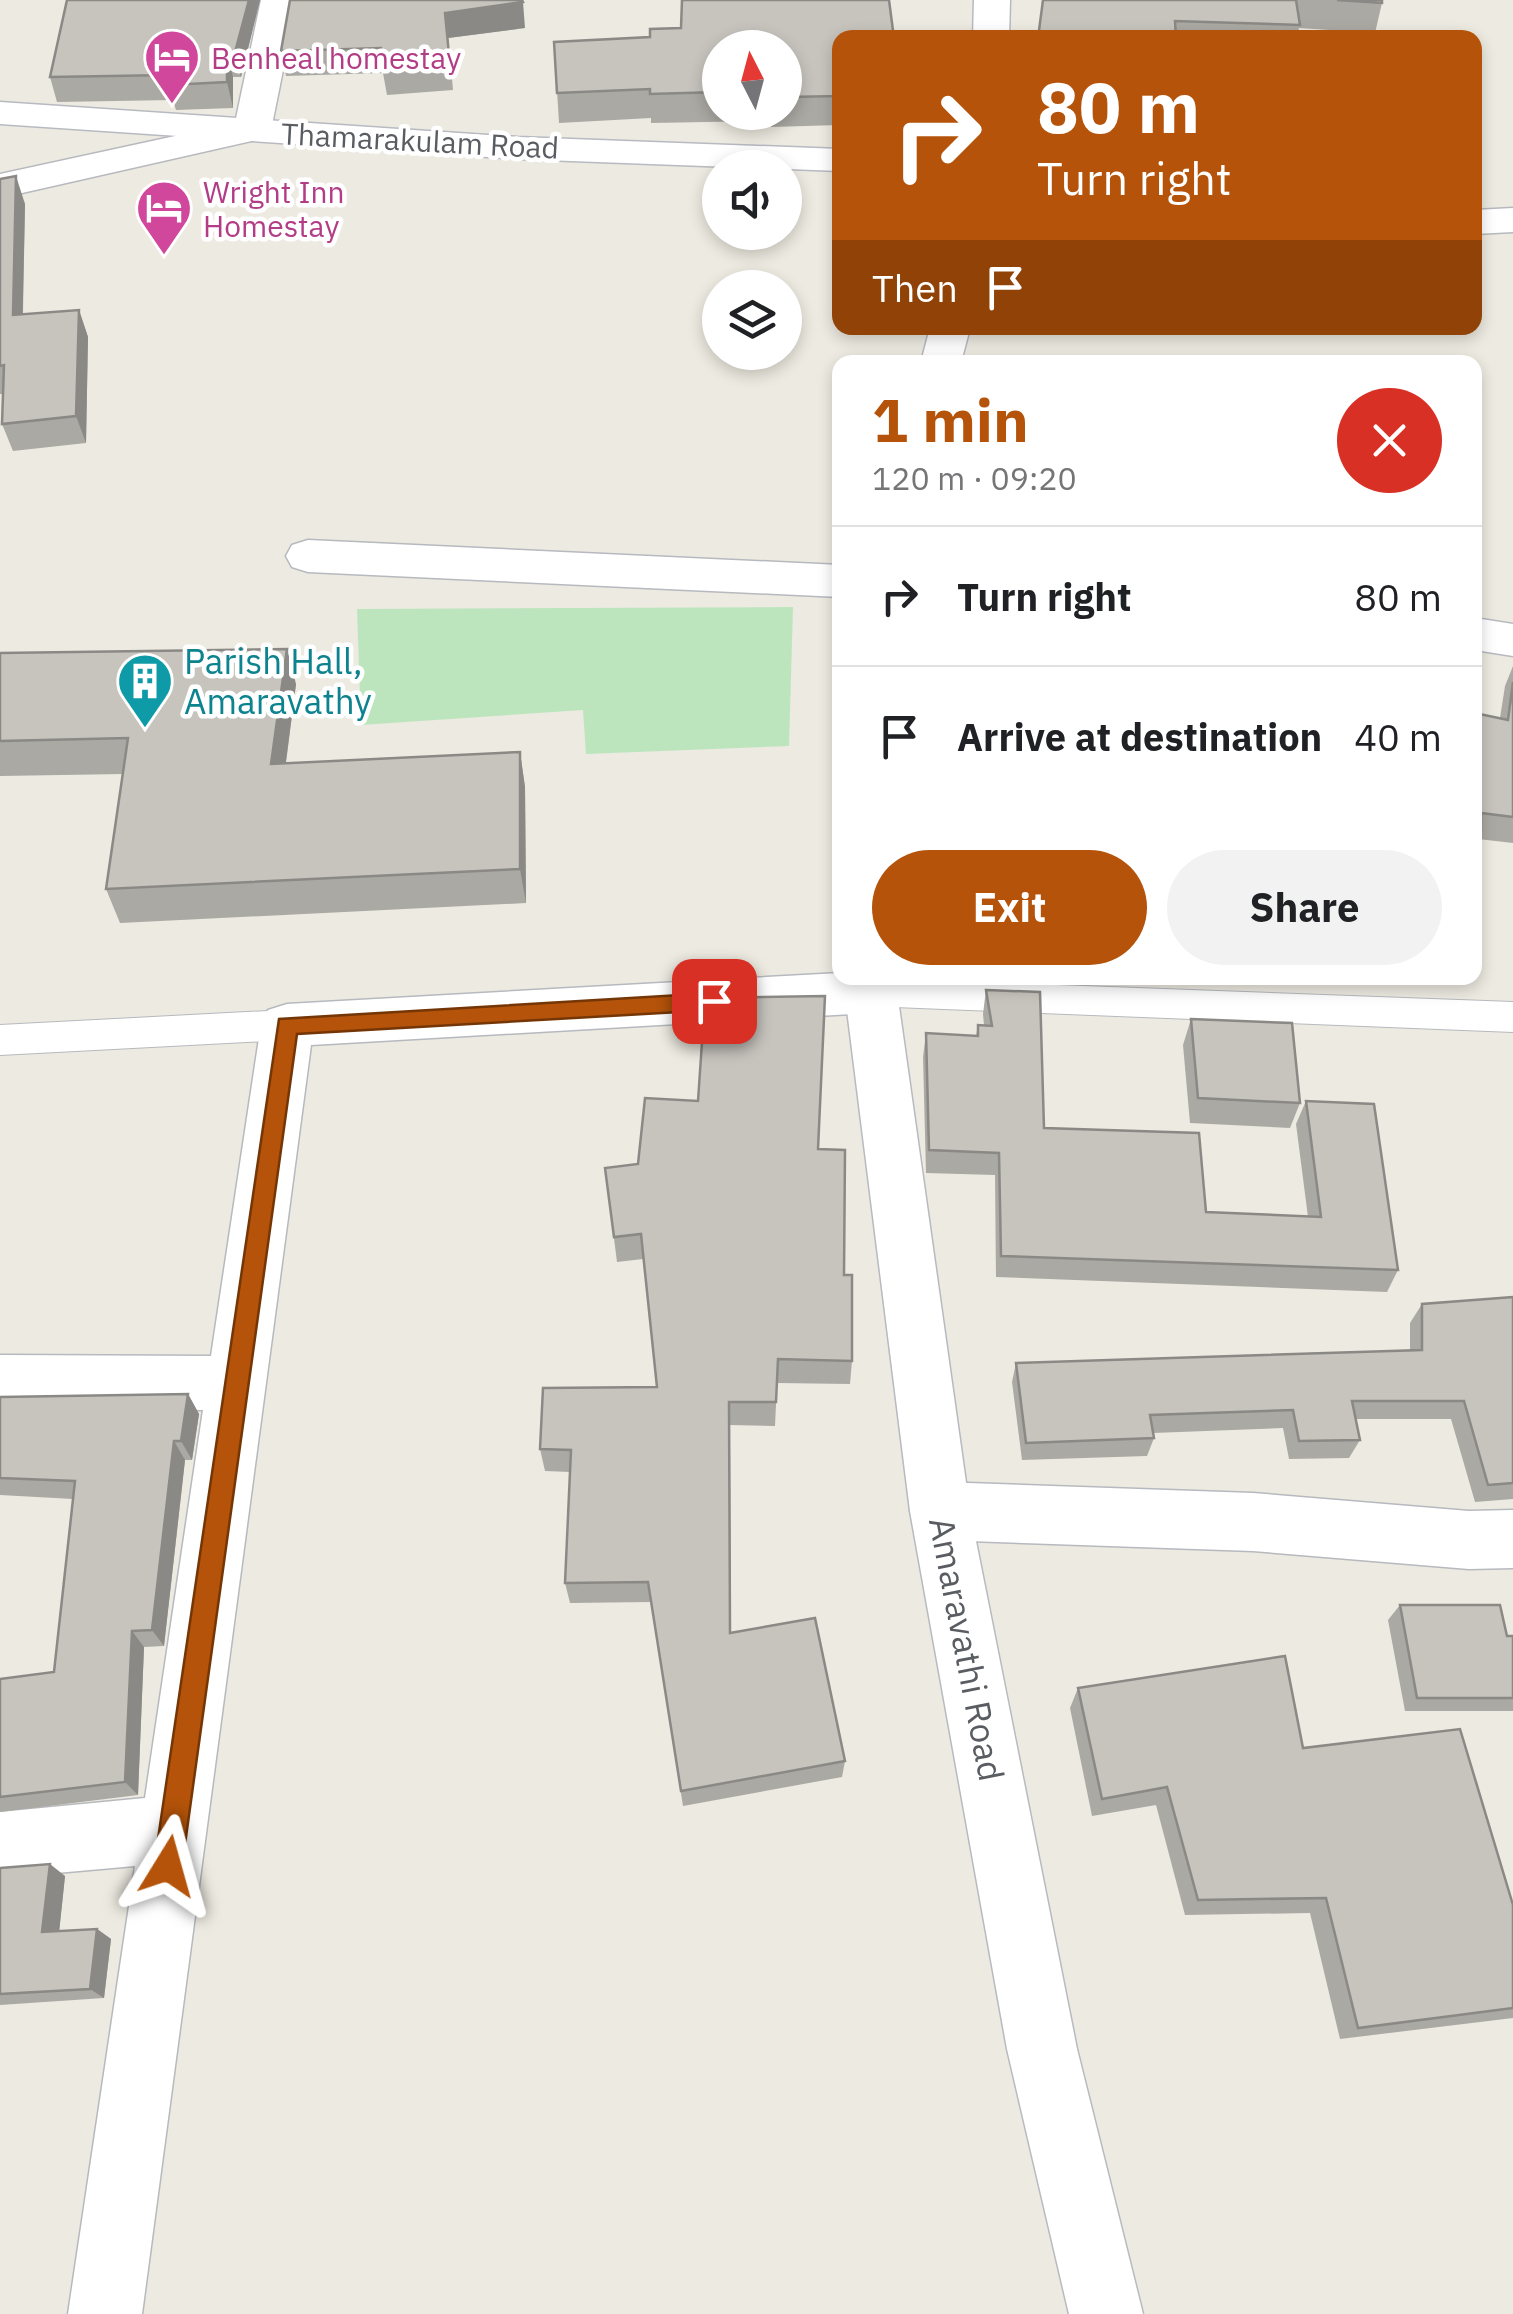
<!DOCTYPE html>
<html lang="en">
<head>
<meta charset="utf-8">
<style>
  :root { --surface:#fff; --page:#f2f2f2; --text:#202124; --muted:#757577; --line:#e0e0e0; --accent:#b45309 }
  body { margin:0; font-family:"IBM Plex Sans",sans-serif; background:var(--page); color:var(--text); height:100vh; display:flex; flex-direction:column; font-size:38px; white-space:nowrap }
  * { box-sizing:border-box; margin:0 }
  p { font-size:32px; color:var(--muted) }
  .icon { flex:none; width:55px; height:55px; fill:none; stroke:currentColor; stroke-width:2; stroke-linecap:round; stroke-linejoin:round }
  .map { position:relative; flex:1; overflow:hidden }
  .details { position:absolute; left:832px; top:355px; width:650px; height:630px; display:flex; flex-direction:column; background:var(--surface); border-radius:20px; box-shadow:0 5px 15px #0003 }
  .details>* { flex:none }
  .guide { position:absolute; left:832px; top:30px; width:650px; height:305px; border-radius:20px; box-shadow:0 5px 15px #0003; background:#b45309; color:#fff; overflow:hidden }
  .needle { width:65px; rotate:354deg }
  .controls { position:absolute; left:702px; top:30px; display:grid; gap:20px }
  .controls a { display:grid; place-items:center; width:100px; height:100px; border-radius:50%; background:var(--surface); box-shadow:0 5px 15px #0003; font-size:50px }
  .pin { position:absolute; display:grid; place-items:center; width:85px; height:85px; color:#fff; margin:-42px; border-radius:20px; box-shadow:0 5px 15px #0006 }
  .me { position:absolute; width:110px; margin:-55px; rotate:8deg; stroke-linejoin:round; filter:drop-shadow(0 0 8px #0008) }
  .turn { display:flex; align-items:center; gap:35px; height:210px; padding:0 40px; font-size:45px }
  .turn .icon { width:130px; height:130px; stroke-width:2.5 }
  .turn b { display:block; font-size:70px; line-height:85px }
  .then { display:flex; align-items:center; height:95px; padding:0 40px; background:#0003; gap:20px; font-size:38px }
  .round { display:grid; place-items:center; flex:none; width:105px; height:105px; border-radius:52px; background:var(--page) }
  .overview { display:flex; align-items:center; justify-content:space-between; height:170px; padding:0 40px }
  h1 { font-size:60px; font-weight:700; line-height:75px; color:var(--accent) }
  .cta { display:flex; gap:20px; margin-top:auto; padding:20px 40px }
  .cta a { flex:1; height:115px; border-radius:60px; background:var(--accent); color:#fff; font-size:40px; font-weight:700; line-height:115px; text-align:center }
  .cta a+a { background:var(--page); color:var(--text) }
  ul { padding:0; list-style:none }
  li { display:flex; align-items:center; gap:30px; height:140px; padding:0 40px; border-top:2px solid var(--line) }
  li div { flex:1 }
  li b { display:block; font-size:38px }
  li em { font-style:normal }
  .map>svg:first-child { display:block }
  .green { fill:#bce5be }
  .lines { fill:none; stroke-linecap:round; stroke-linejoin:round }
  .lane-casing { stroke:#b6b9be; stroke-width:2 }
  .street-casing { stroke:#b6b9be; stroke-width:3 }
  .secondary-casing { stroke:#b7bac0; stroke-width:3 }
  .lane { fill:#fff; fill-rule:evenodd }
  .street { fill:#fff; fill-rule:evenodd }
  .secondary { fill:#fff; fill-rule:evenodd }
  .wall { fill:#aba9a3; fill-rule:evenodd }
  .shaded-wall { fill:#8b8985 }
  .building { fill:#c7c4be; stroke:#8b8985; stroke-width:2.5 }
  .route { fill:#b45309; stroke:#753606; stroke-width:2.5 }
  .labels { text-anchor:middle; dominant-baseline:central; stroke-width:9; stroke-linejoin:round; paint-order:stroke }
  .far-hotel-label { font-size:30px; fill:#b23c85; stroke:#fff; text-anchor:start }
  .far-street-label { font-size:30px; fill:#595d62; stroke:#fff }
  .culture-label { font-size:35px; fill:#0d838f; stroke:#fff; text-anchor:start }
  .street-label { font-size:35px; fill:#595d62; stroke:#fff }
</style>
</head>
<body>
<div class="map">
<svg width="1513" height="2314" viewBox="0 0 1513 2314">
  <rect width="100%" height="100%" fill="#edeae1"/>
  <polygon class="green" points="793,607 789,746 586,754 583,710 361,725 357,609"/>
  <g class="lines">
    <g class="lane-casing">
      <g id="lane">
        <polygon points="870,978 1513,1002 1513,1032 870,1006 857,1002 852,992 857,982"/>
        <polygon points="287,1010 300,1015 305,1025 300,1035 287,1040 0,1055 0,1025"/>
      </g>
    </g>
    <g class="street-casing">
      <g id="street">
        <polygon points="261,0 297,0 271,130 265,138 0,198 0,174 235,123"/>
        <polygon points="1513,208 1513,232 1475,234 1475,210"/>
        <polygon points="308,540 840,565 840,597 308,572 292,567 286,556 292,545"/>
        <polygon points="1475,618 1513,624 1513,656 1475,650"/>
        <polygon points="840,973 840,978 889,978 896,992 888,1007 870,1013 311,1045 142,2314 68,2314 135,1866 0,1878 0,1812 145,1798 203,1410 0,1409 0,1355 211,1356 261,1025 268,1010 287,1004"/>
        <polygon points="940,1482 1253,1493 1469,1511 1513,1510 1513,1568 1469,1569 1253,1551 940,1540 918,1531 910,1511 918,1491"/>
      </g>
    </g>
    <g class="secondary-casing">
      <g id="secondary">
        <polygon points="974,0 1010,0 1009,38 973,38"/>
        <polygon points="0,102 518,137 840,149 840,171 518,159 0,124"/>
        <polygon points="930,328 970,328 961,362 921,362"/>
        <polygon points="843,978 895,978 970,1511 1077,2049 1143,2314 1069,2314 1007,2049 910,1511"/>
      </g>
    </g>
    <use href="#lane" class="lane"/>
    <use href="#street" class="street"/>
    <use href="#secondary" class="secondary"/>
  </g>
  <g class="wall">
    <polygon points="67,0 260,0 241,77 233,77 233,108 176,110 173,100 57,102 50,77"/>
    <polygon points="1043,0 1382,0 1382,3 1375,33 1299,28 1297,38 1038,38"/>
    <polygon points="525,28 448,38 453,90 387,95 383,73 286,76 281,51"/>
    <path d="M840,38V125L771,127L770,121L651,123V118L559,123L554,42ZM720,48H785V112H720Z"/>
    <polygon points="0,179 25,204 23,314 79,310 88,337 86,443 13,451 2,424 3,394 0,394"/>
    <polygon points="0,653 296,684 286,763 520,752 525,787 526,903 120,923 106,889 123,774 0,776"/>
    <polygon points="1513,666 1513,843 1478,839 1475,845 1475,713 1500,718 1505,686"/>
    <polygon points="977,978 1035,978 1034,980"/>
    <polygon points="986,990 1044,1128 1206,1212 1308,1217 1296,1124 1306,1101 1398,1270 1387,1292 996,1277 995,1175 926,1173 923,1057 926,1033 976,1036 978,1025 984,1025 983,1014"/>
    <polygon points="1191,1019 1300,1103 1290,1128 1190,1123 1183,1045"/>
    <polygon points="818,1149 844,1275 852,1361 850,1384 777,1383 775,1426 730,1425 731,1633 845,1761 842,1777 683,1806 651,1602 570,1603 565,1583 570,1472 545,1471 540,1449 657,1387 643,1259 617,1262 605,1168"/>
    <polygon points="1513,1297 1513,1499 1475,1502 1451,1419 1356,1419 1360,1440 1349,1458 1289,1459 1283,1428 1153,1433 1154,1438 1147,1456 1022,1460 1012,1382 1016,1363 1410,1350 1410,1323 1422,1304"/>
    <polygon points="188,1394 199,1414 192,1460 185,1460 164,1646 144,1647 138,1795 0,1812 0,1679 54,1672 73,1499 0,1495 0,1397"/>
    <polygon points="1400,1605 1507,1636 1513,1636 1513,1711 1405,1711 1388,1620"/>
    <polygon points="1078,1688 1303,1748 1513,1905 1513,2018 1340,2039 1310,1913 1185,1915 1156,1805 1092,1816 1070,1708"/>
    <polygon points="0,1868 65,1876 59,1931 97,1929 111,1939 104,1998 0,2005"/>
  </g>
  <g class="shaded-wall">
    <polygon points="249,0 260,0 241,77 235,52"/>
    <polygon points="523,2 525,28 448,38 453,90 445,13"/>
    <polygon points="227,52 233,77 233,108 227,82"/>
    <polygon points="16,176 25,204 22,343 13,315"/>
    <polygon points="79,310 88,337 86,443 76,416"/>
    <polygon points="287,649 296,684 281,799 271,764"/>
    <polygon points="520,752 525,787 526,903 520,869"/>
    <polygon points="188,1394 199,1414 192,1460 181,1441"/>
    <polygon points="174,1441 185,1460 164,1646 152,1630"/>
    <polygon points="132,1631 144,1647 138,1795 125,1782"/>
    <polygon points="50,1864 65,1876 58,1943 42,1932"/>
    <polygon points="97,1929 111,1939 104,1998 90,1989"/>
  </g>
  <g class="building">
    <polygon points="67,0 249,0 235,52 227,52 227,82 169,85 169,75 50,77"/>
    <polygon points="290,0 522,0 523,2 445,13 450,65 383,70 381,48 281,51"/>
    <polygon points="682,0 889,0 894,38 840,38 840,96 785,97 785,48 720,48 720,92 650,94 650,89 557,93 554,42 650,37 650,29 681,28"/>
    <polygon points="1043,0 1296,0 1300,25 1175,21 1176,38 1038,38"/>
    <polygon points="1337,0 1382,0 1382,3"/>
    <polygon points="16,176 13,315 79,310 76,416 2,424 4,365 0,366 0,179"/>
    <polygon points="287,649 271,764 520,752 520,869 106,889 128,738 0,741 0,653"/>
    <polygon points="1513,682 1513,817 1481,813 1481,830 1475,830 1475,713 1508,720"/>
    <polygon points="986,990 1040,992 1044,1128 1199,1133 1206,1212 1321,1217 1306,1101 1374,1104 1398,1270 1001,1256 999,1153 929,1150 926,1033 978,1036 978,1025 992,1026"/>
    <polygon points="825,996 818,1149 845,1150 844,1275 852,1275 852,1361 778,1359 776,1402 729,1402 730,1633 815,1618 845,1761 681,1791 648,1582 565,1583 571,1450 540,1449 543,1388 657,1387 641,1234 614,1237 605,1168 638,1164 645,1098 698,1101 705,998"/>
    <polygon points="1191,1019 1292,1023 1300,1103 1198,1098"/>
    <polygon points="1513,1297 1513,1483 1488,1485 1464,1401 1352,1401 1360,1440 1299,1441 1293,1410 1150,1415 1154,1438 1026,1443 1016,1363 1422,1350 1422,1304"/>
    <polygon points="188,1394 181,1441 174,1441 152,1630 132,1631 125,1782 0,1797 0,1679 54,1672 75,1481 0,1478 0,1397"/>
    <polygon points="1400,1605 1500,1605 1507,1636 1513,1636 1513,1698 1417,1698"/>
    <polygon points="1285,1656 1303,1748 1460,1729 1513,1905 1513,2008 1358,2028 1326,1898 1198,1900 1167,1787 1102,1799 1078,1688"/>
    <polygon points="50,1864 42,1932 97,1929 90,1989 0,1994 0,1868"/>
  </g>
  <polygon class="route" points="714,993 725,1001 714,1010 297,1034 182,1866 178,1876 168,1880 158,1876 154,1866 279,1019"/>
  <defs>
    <g id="hotel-pin" transform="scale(2.875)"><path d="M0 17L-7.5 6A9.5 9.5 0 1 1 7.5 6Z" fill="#d1479c" stroke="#fff"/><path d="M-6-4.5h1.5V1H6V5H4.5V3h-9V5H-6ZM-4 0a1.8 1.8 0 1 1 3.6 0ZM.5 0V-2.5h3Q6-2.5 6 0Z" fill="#fff"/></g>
    <g id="building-pin" transform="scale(2.875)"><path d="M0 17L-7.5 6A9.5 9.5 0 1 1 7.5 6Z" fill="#0f9aa8" stroke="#fff"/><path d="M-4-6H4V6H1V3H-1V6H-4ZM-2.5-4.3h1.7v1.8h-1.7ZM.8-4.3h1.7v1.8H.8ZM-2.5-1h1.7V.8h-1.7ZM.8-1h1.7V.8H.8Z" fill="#fff"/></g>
  </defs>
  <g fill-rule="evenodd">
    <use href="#hotel-pin" x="172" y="57"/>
    <use href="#hotel-pin" x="164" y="208"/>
    <use href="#building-pin" x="145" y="681"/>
  </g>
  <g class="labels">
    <g class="far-hotel-label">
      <text x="211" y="57">Benheal homestay</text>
      <text x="203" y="191">Wright Inn<tspan x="203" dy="34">Homestay</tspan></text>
    </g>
    <g class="far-street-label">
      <text transform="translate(420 140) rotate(3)">Thamarakulam Road</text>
    </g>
    <g class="culture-label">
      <text x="184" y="661">Parish Hall,<tspan x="184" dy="40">Amaravathy</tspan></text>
    </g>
    <g class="street-label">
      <text transform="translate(967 1649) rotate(79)">Amaravathi Road</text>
    </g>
  </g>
</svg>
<div class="controls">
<a><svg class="needle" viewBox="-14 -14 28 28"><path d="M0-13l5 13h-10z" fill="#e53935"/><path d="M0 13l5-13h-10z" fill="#757577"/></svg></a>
<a><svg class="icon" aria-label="sound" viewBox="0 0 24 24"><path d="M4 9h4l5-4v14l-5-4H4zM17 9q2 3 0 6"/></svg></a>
<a><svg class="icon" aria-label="layers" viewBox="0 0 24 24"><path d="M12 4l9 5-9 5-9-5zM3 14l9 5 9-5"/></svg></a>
</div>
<div class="pin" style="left:714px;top:1001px;background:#d93025"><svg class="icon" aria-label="arrive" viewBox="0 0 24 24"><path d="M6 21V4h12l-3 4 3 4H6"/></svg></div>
<svg class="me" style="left:168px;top:1866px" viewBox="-20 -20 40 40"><path d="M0-17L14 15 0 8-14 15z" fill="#b45309" stroke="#fff" stroke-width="4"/></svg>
<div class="guide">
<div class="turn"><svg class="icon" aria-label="right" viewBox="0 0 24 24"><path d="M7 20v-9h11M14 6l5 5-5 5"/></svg><div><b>80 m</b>Turn right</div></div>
<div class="then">Then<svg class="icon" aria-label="arrive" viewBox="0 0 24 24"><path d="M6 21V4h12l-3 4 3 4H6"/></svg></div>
</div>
<section class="details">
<div class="overview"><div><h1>1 min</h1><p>120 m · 09:20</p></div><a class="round" style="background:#d93025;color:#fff"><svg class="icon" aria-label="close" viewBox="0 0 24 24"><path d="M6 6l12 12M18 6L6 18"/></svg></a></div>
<ul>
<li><svg class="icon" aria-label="right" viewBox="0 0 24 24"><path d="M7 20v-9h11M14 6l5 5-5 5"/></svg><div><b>Turn right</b></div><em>80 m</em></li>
<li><svg class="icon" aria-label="arrive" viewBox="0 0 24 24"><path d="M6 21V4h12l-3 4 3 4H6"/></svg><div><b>Arrive at destination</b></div><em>40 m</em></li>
</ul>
<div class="cta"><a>Exit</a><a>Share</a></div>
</section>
</div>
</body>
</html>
